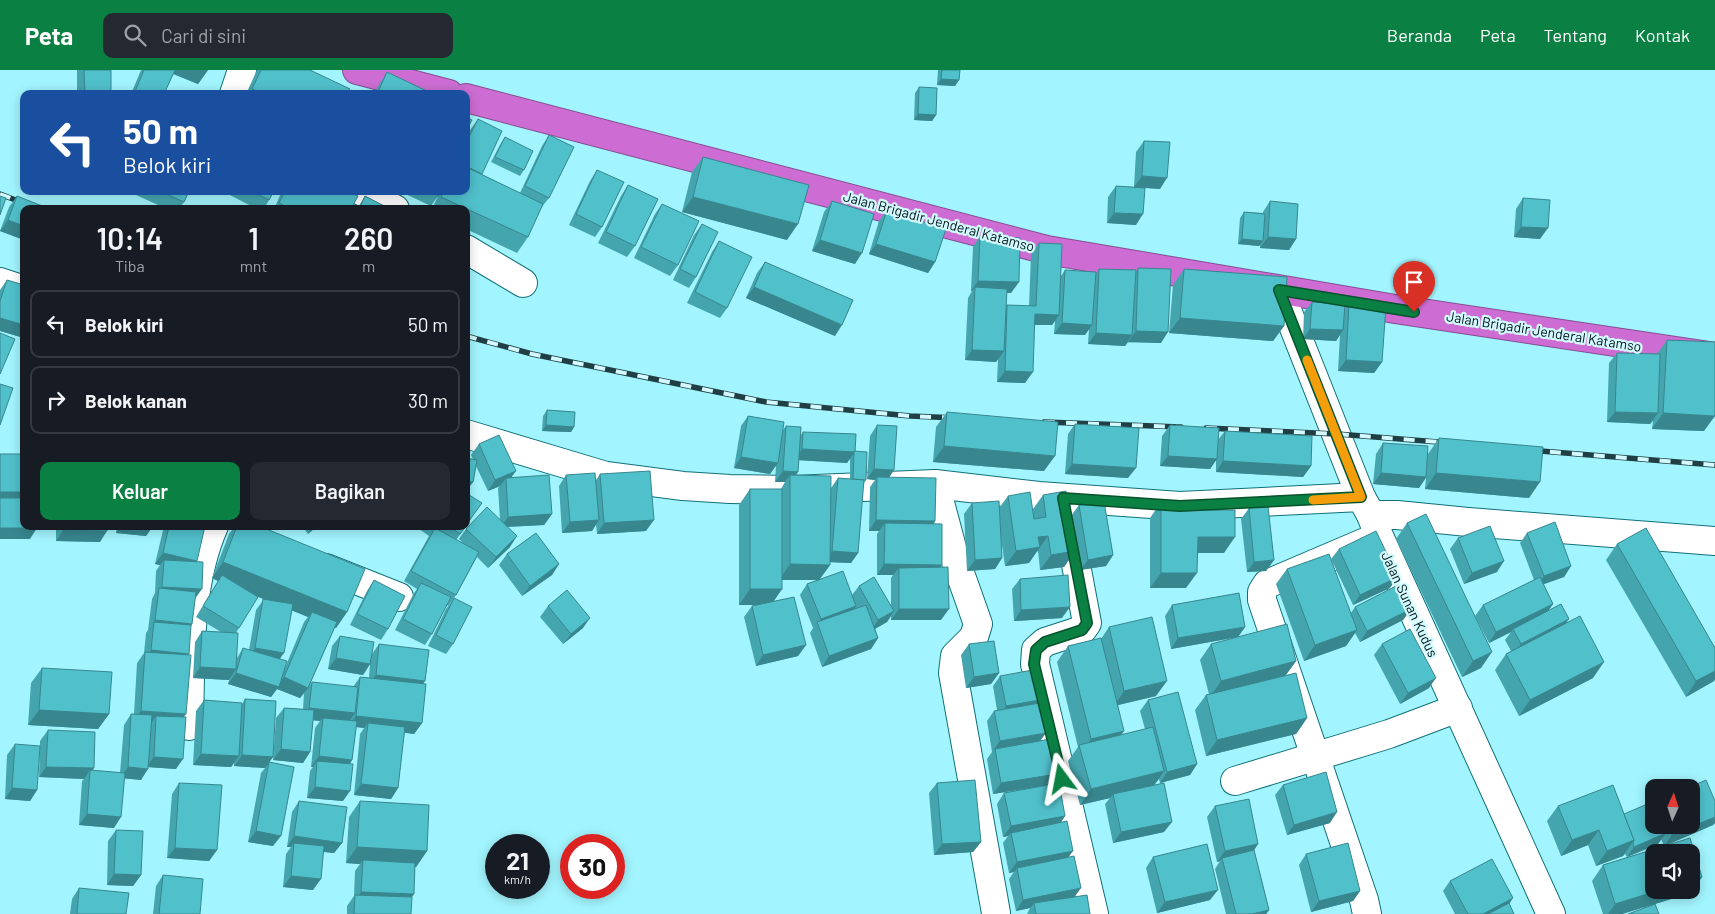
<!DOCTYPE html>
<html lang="id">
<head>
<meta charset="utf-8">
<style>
  :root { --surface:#171b24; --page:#242831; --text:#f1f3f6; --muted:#9ea1a6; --line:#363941; --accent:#0b8043 }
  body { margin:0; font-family:Barlow,sans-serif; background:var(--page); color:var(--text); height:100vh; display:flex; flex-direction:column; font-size:19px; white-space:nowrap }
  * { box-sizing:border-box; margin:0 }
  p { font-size:16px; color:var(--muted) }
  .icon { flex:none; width:28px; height:28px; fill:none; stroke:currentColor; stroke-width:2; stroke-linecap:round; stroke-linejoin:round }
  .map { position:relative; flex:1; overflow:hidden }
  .details { position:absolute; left:20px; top:135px; width:450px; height:325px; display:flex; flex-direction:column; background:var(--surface); border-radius:10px; box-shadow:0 2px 12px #0003 }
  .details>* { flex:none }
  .hud { position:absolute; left:20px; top:20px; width:450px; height:105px; border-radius:10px; box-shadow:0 2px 12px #0003; background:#1a4fa0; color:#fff; overflow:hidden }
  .needle { width:32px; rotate:3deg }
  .tools { position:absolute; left:1645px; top:709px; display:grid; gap:10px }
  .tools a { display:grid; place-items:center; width:55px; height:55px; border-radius:10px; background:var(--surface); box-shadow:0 2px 12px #0003; font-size:25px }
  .speed { position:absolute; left:485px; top:764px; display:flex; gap:10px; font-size:25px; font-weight:700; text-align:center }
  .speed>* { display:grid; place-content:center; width:65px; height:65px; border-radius:50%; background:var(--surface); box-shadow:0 2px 12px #0003; line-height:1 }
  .speed small { font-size:12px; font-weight:400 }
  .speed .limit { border:8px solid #d22; background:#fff; color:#111 }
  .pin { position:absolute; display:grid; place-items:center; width:42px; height:42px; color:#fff; margin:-51px -21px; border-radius:50% 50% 50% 0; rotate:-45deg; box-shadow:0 0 5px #0007 }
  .pin .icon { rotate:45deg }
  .me { position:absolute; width:55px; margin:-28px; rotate:347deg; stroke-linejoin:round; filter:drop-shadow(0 0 4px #0008) }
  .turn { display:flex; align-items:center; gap:18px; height:105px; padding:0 20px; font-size:22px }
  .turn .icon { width:65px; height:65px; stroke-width:2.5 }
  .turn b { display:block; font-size:35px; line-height:42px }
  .eta { display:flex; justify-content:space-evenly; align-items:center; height:85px; text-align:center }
  .eta b { font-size:30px; font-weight:600; line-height:35px }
  .action { display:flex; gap:10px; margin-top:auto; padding:10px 20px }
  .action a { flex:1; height:58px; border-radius:10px; background:var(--accent); color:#fff; font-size:20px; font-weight:600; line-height:58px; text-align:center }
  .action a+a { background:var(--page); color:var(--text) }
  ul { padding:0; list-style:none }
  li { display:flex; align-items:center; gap:15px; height:68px; margin:0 10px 8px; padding:0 10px; border:2px solid var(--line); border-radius:10px }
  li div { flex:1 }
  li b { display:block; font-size:19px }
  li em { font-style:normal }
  header { display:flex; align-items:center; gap:30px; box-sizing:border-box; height:70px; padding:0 25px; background:var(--accent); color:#fff }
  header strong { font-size:24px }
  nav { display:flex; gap:28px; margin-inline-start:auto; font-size:18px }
  .search { width:350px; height:45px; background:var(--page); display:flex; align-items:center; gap:12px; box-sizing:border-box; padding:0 18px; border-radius:10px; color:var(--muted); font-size:19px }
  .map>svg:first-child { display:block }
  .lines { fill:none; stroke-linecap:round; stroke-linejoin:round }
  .minor-casing { stroke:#107079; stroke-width:30 }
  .highway-casing { stroke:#854e91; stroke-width:30 }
  .minor { stroke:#fff; stroke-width:28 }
  .highway { stroke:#cd6dd3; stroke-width:28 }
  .rail-casing { stroke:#203f44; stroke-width:5.5 }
  .rail { stroke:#d3faff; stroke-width:4; stroke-dasharray:11; stroke-linecap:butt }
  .wall { fill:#45a5af; fill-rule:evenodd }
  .shaded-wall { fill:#38868e }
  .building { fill:#50c0cb; stroke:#38868e }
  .route-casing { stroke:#07532c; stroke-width:12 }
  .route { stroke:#0b8043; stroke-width:9 }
  .slow { stroke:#f59e0b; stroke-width:9 }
  .labels { text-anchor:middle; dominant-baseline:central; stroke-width:4.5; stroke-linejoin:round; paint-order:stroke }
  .street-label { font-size:14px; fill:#001316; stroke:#d3faff }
</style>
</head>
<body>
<header>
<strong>Peta</strong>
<div class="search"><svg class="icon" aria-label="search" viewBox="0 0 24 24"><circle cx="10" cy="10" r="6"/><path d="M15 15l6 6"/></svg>Cari di sini</div>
<nav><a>Beranda</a><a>Peta</a><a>Tentang</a><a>Kontak</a></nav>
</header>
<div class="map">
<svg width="1715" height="844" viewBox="0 0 1715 844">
  <rect width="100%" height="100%" fill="#a2f5fe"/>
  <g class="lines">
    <g class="minor-casing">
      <g id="minor">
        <polyline points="234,24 242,0"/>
        <polyline points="361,121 395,139"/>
        <polyline points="466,179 523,213"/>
        <polyline points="0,212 24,220"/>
        <polyline points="1279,220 1361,427 1371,445 1379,466 1551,844"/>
        <polyline points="466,364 606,406 683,416 730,419 792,420 935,414 1039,426 1180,436 1361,427"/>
        <polyline points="935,414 955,489 978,554 974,567 955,586 953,603 996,843"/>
        <polyline points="1371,445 1397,445 1468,452 1715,471"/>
        <polyline points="1067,447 1087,553 1082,560 1045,572 1036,580 1035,594 1094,844"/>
        <polyline points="326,498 399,527"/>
        <path d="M189,656C191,590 187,518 214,456"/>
        <polyline points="1235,711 1389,664 1458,638"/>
        <polyline points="1367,844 1364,830 1262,530 1262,522 1267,514 1368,471"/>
      </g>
    </g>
    <g class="highway-casing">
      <g id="highway">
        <polyline points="357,0 449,24"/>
        <polyline points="466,28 1047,180 1395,239 1715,287"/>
      </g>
    </g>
    <use href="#minor" class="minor"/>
    <use href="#highway" class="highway"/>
    <g class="rail-casing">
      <g id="rail">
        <polyline points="0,124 39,139"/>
        <polyline points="466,266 532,284 766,332 910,346 957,348"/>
        <polyline points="1044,352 1181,357"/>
        <polyline points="1206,358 1337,364 1451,373"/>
        <polyline points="1528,380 1715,395"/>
      </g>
    </g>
    <use href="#rail" class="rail"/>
  </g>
  <g class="wall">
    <rect x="77" y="0" width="34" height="24"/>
    <polygon points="141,0 208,0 198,14 173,4 164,24 131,24"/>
    <polygon points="257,0 310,0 347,24 246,24"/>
    <polygon points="938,0 960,0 959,10 955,16 937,15"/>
    <polygon points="387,2 433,24 374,24 380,13"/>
    <polygon points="919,17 936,45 932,51 914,50 915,23"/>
    <polygon points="478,49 481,104 520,123 542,76 549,65 549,128 541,138 528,167 517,183 466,159 466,139 432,139 438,126 431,136 399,121 466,121 466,68 470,60"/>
    <polygon points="505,67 524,100 520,106 491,92 501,73"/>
    <polygon points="1144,71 1160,119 1145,118 1136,155 1107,153 1108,127 1116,116 1134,117 1136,82"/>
    <polygon points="703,87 787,170 682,142 692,102"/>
    <polygon points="597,100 602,157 595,167 569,155 590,111"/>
    <polygon points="628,115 635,176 627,187 598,173 621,126"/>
    <polygon points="127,121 189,121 184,132 179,139 167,139"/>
    <polygon points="222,121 274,121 264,139 257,139"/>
    <polygon points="282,121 348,121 351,139 274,139"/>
    <polygon points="17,126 24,139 24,170 0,161 9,137"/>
    <polygon points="365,126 390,139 357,139"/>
    <polygon points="1523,128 1540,169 1514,167 1516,139"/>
    <polygon points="832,131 855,194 812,181 824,142"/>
    <polygon points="1270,131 1296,169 1289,180 1260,178 1260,175 1259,176 1238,174 1240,148 1244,142 1263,143 1263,142"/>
    <polygon points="662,134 678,195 670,206 634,188 655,144"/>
    <polygon points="887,140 935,192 928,203 869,184 879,151"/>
    <polygon points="702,154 696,207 689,218 673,210 694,165"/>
    <polygon points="980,166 1011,223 1007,223 1006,237 1007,235 1029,236 1031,184 1039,173 1061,206 1065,200 1096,204 1099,199 1136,202 1138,198 1161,273 1128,272 1129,271 1125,276 1088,274 1089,259 1085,265 1054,264 1055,251 1052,255 1035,255 1025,313 997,312 998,289 996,292 965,290 968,228 972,221 971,221 973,177"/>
    <polygon points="719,171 727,238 720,248 687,233 712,182"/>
    <polygon points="765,192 835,266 746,228 757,203"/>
    <polygon points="1184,199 1284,256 1273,271 1169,263 1173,215"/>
    <polygon points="7,210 24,215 24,268 0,261 0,220"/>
    <polygon points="1312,232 1345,240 1349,234 1382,292 1374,303 1338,301 1340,265 1336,271 1303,269 1304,242"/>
    <polygon points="1667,270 1704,361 1652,359 1653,351 1650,354 1607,352 1609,293 1617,283 1657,284"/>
    <polygon points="547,340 574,357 571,362 542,361 543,346"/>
    <polygon points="947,342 1044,401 933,392 936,357"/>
    <path d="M748,346L783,360L786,356L801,365L803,362L855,381L866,410L863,414L858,483L851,493L830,492V495L820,509L852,525L859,516L891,536V508L893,505H877V464L879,461H869L870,417L875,410L867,409L870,366L877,355L889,407L935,451L934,454L940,497L941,550H891V546L887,552L875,559L878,568L871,579L822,597L810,563L813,558L800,525L807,514L817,510H782V519L773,532L806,575L798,586L756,596L744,547L752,536L759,535H739V435L750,419H781L785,412H775L776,395L770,404L734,398L741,356ZM850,388V409L838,408L831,418L796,405L799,390L847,393Z"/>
    <polygon points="1075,354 1128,408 1065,404 1068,364"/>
    <polygon points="1170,355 1218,370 1225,361 1311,396 1303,407 1216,402 1216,390 1210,399 1160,396 1162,366"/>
    <polygon points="1439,368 1529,428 1425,419 1426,408 1419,418 1373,414 1376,384 1383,373 1428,384"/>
    <polygon points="479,374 512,407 552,444 544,455 507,457 510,477 488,498 477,487 456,525 448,536 447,535 432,564 425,575 395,560 414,523 417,519 404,511 429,466 415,456 466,456 456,470 463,473 459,469 466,459 500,450 498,418 500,416 488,421 476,396 473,412 466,421 466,388 473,389 471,385"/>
    <polygon points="600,404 646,461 597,464 596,454 592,461 562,463 559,416 566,405 596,410"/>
    <polygon points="1043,425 1075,481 1064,497 1040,500 1038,481 1036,482 1029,493 1005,496 1001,468 1002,488 995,499 967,501 964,444 972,433 999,438 1008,426 1033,439"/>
    <polygon points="1161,432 1197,440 1224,483 1197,483 1186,518 1150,518 1150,448"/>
    <polygon points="1079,435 1113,485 1106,496 1080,500 1071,446"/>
    <polygon points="1249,438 1274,490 1266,501 1247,502 1241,449"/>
    <polygon points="1407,453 1481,598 1462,607 1396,469"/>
    <polygon points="56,456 107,456 100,472 56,471"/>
    <polygon points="117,456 153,456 146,466 116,463"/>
    <polygon points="164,456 205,456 196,492 195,528 192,554 191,556 187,585 184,647 176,699 148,697 141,710 124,708 114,758 79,755 82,711 84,709 39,707 40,671 48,660 93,700 120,703 124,655 131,644 134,644 137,593 144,583 146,563 148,560 152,529 155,523 156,501 160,495 155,494"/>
    <path d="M235,456H259L347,542L336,558L335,557L308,618L300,628L277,619L271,627L228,614L230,607L229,610L193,608L195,572L202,561L221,562L196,547L218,511L212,508L229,464ZM257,526L264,529L256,540L249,580L243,578L237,588L236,563ZM292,540L308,547L304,552L285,598L280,589Z"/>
    <polygon points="302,456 317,456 308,464"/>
    <polygon points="1527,463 1571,496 1564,507 1543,514 1553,534 1548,541 1566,553 1593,608 1519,646 1495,600 1506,584 1511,581 1505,570 1511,562 1489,573 1475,546 1483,535 1534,510 1520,473"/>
    <polygon points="1458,468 1497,502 1464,514 1450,479"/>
    <polygon points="1617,474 1715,578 1715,609 1714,611 1686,627 1606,490"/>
    <polygon points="1339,479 1390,518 1353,535 1331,489"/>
    <polygon points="507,484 559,494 552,505 522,526 499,495"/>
    <polygon points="1287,499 1351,543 1355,537 1411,539 1403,550 1360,572 1355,563 1346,576 1304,591 1276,514"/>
    <polygon points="1020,509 1062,548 1014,551 1012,519"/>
    <polygon points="374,510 388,559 381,570 350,555 367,521"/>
    <polygon points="454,528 453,574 446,584 428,576 446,539"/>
    <polygon points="1172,535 1245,557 1238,567 1171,579 1165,546"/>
    <polygon points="548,536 583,558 563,574 540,547"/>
    <polygon points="1109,557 1156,626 1118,635 1121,665 1145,659 1140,641 1148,630 1197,694 1190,705 1160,713 1159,709 1154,715 1164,762 1113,773 1105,734 1110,728 1080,735 1068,691 1078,677 1057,592 1068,576 1101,569"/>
    <polygon points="340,566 372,584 379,574 423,614 422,653 414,664 404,662 398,718 391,729 354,725 360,664 364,658 356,657 352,690 350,694 343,731 307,728 310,701 313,697 311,697 315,658 320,651 313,650 310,682 303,693 273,690 276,648 284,638 303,639 304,623 312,612 353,617 360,607 369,608 370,594 363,605 328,599 332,576"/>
    <polygon points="969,574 999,603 991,614 966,618 961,585"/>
    <polygon points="1211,574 1296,591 1286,605 1307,648 1296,664 1206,686 1195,640 1206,625 1209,624 1200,590"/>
    <polygon points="1382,574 1429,618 1400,634 1374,585"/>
    <polygon points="42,598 109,644 98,659 28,655 31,613"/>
    <polygon points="1000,606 1045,629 1041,635 1041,670 1057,704 1049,715 1065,746 1061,752 1075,826 1090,844 1027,844 1030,838 1016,841 1009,809 1014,802 1009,803 1003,773 1008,766 1003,767 997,734 1004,723 1047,715 993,724 987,689 992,682 987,651 994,641 997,640 993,616"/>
    <polygon points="245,629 273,687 269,692 273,776 248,772 261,703 265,698 234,696 234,693 231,697 193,695 196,641 204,630 242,634"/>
    <polygon points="15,674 37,720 30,731 5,729 7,685"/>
    <polygon points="179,713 217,780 209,791 167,788 172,724"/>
    <polygon points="937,713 981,772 973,782 934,785 929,723"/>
    <polygon points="1283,715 1330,753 1287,765 1275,725"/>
    <polygon points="299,731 342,773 334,783 323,782 313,820 283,817 286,784 291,777 287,777 292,742"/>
    <polygon points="360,731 427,781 416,797 415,797 411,828 411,844 347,844 347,836 354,826 355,801 360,794 346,793 349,747"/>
    <polygon points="1715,731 1715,753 1713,755 1667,775 1702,807 1691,823 1622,844 1603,844 1592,811 1603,795 1664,776 1661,769 1658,774 1627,787 1625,784 1623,786 1596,796 1588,775 1561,786 1547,751 1558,736 1624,744 1654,755 1691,755"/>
    <polygon points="1215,736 1258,774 1254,780 1269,840 1266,844 1226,844 1215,799 1220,791 1217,792 1207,747"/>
    <polygon points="116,760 141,805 133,816 107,815 108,771"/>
    <polygon points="1306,784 1360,821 1353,831 1311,842 1299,795"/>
    <polygon points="1153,787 1210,830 1157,843 1146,798"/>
    <polygon points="163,805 200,844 153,844 156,816"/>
    <polygon points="1450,811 1509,834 1514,844 1455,844 1443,821"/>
    <polygon points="79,818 126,844 70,844 72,829"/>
  </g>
  <g class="shaded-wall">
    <polygon points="164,0 208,0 198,14"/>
    <polygon points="941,9 959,10 955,16 937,15"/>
    <polygon points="918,44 936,45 932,51 914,50"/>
    <polygon points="1142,106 1167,108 1160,119 1134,117"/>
    <polygon points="693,127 798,154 787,170 682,142"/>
    <polygon points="1114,143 1143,144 1136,155 1107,153"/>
    <polygon points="8,150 24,156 24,170 0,161"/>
    <polygon points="1521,157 1548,158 1540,169 1514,167"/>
    <polygon points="1268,167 1296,169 1289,180 1260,178"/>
    <polygon points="1242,169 1263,171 1259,176 1238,174"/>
    <polygon points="820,170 862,183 855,194 812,181"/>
    <polygon points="876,174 935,192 928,203 869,184"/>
    <polygon points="978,211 1019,212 1011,223 975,221 975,217 972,221 971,221"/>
    <polygon points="754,217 842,255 835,266 746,228"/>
    <polygon points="1035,244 1059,245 1052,255 1027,255"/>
    <polygon points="0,248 24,255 24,268 0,261"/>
    <polygon points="1180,248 1284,256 1273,271 1169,263"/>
    <polygon points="1062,253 1092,255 1085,265 1054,264"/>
    <polygon points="1310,259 1343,260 1336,271 1303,269"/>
    <polygon points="1136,261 1168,262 1161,273 1128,272"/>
    <polygon points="1096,263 1132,265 1125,276 1088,274"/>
    <polygon points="972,280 1004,281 996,292 965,290"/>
    <polygon points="1346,290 1382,292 1374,303 1338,301"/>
    <polygon points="1005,301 1033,302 1025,313 997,312"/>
    <polygon points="1615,342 1658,343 1650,354 1607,352"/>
    <polygon points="1663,343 1715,346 1704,361 1652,359"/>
    <polygon points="546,355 574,357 571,362 542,361"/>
    <polygon points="944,376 1055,386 1044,401 933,392"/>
    <polygon points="802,379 855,382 847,393 795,390"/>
    <polygon points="1168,386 1217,389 1210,399 1160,396"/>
    <polygon points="741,387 778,393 770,404 734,398"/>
    <polygon points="1223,391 1311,396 1303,407 1216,402"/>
    <polygon points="1072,394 1136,398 1128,408 1065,404"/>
    <polygon points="874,399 894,400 887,411 877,407 875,410 867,409"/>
    <polygon points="516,401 508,412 506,408 500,416 488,421 495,410"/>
    <polygon points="783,401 798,402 791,413 790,405 785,412 775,412"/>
    <polygon points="1381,403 1426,407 1419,418 1373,414"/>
    <polygon points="1436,403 1540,412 1529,428 1425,419"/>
    <polygon points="466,411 473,412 466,421"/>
    <rect x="0" y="422" width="24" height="11"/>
    <polygon points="552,444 544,455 501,457 508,447"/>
    <polygon points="599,450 592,461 562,463 570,452"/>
    <polygon points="654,450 646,461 597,464 604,453"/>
    <polygon points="876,450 935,451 928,462 885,453 879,461 869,461"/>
    <polygon points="121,456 153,456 146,466 116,463"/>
    <polygon points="313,456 317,456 308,464"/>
    <polygon points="0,458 37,458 30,469 0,469"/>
    <polygon points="63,460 107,461 100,472 56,471"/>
    <polygon points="517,466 510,477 488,498 496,487"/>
    <polygon points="1048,466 1029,493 1005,496 1016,481 1038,467"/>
    <polygon points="1198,467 1235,467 1224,483 1187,483"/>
    <polygon points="832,481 858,483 851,493 825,492"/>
    <polygon points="1075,481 1064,497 1040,500 1051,485"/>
    <polygon points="163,483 197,491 189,502 164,490 160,495 155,494"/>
    <polygon points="1113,485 1106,496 1080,500 1088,490"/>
    <polygon points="1002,488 995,499 967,501 975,490"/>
    <polygon points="1274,490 1266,501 1247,502 1254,492"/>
    <polygon points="1504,491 1497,502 1464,514 1472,503"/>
    <polygon points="223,492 347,542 336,558 310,547 312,542 308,547 219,511 222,505 218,511 212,508"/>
    <polygon points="559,494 552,505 522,526 530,516"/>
    <polygon points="790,494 830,495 819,510 779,510"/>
    <polygon points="884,494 942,495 934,506 899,498 893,505 877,505"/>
    <polygon points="1571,496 1564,507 1536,517 1544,506"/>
    <polygon points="1161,503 1197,503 1186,518 1150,518"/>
    <polygon points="1398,507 1390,518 1353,535 1360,525"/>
    <polygon points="162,517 202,519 194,530 158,523"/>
    <polygon points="750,519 782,519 771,535 739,535"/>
    <polygon points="1553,534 1545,545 1513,559 1511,562 1489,573 1496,562"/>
    <polygon points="856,536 848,546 818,553 821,549"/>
    <polygon points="1070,537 1062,548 1014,551 1021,540"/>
    <polygon points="899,539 949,539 941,550 891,550"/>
    <polygon points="1411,539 1403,550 1360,572 1367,561"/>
    <polygon points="894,541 887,552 871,561 878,550"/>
    <polygon points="590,548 583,558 563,574 571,564"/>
    <polygon points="1569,549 1561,560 1513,585 1521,574"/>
    <polygon points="155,550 192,554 185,565 153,553"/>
    <polygon points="1245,557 1238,567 1171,579 1178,568"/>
    <polygon points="1357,560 1346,576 1304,591 1315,575"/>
    <polygon points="878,568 871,579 822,597 829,586"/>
    <polygon points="806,575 798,586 756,596 763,585"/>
    <polygon points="255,578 284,583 276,594 248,589"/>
    <polygon points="151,580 189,584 181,594 144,589"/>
    <polygon points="1492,582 1481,598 1462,607 1473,591"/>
    <polygon points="336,588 370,594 363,605 328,599"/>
    <polygon points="1296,591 1285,606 1210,627 1221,611"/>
    <polygon points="1604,592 1593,608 1519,646 1530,630"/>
    <polygon points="200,597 236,599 229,610 193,608"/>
    <polygon points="1715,601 1715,609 1714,611 1686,627 1696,611"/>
    <polygon points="236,603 277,616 284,607 308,618 300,628 277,619 271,627 228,614"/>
    <polygon points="999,603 991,614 966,618 974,607"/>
    <polygon points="376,605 425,611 418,621 368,616"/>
    <polygon points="1436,608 1429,618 1400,634 1408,623"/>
    <polygon points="1167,611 1156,626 1114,636 1124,621"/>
    <polygon points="1045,629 1037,640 999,647 1006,636"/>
    <polygon points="309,638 355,643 347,654 323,648 320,651 301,649"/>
    <polygon points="39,640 109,644 98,659 28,655"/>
    <polygon points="141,641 186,644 179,654 156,646 151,653 133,651"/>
    <polygon points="356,646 422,653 414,664 367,658 368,653 364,658 349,656"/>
    <polygon points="1307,648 1296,664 1206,686 1217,670"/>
    <polygon points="1124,661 1113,676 1081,683 1091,669"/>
    <polygon points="1046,663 1038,674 995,679 992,682 1000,671"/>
    <polygon points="281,679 310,682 303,693 273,690"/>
    <polygon points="201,684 239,686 231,697 193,695"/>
    <polygon points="242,685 273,687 265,698 234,696"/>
    <polygon points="319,686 352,690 345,701 317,691 313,697 311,697"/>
    <polygon points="154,687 183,689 176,699 146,697"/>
    <polygon points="1197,694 1190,705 1160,713 1167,702"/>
    <polygon points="46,697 94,698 90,705 90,700 84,709 39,707"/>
    <polygon points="128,697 148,699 141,710 120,708"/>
    <polygon points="1164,701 1153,717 1113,724 1110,728 1080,735 1091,719"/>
    <polygon points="1057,704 1049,715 993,724 1001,713"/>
    <polygon points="361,714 398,718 391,729 354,725"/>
    <polygon points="315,717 350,721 343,731 307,728"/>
    <polygon points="12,718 37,720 30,731 5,729"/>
    <polygon points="1337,742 1330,753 1287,765 1294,755"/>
    <polygon points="87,744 121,747 114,758 79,755"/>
    <polygon points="1065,746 1058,757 1011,763 1008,766 1003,767 1011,756"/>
    <polygon points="1715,747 1715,753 1713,755 1664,776 1672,765"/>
    <polygon points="1172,752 1164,762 1113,773 1121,762"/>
    <polygon points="1599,760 1588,775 1561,786 1572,770"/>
    <polygon points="256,761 281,766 273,776 248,772"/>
    <polygon points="1666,763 1658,774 1627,787 1634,777"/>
    <polygon points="294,766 342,773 334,783 293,778 294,773 291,777 287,777"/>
    <polygon points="1634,770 1623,786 1596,796 1607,781"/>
    <polygon points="981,772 973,782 934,785 942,774"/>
    <polygon points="1258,774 1251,785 1222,788 1220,791 1217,792 1225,781"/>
    <polygon points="357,777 427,781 416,797 362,794 363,790 360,794 346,793"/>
    <polygon points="175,778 217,780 209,791 167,788"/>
    <polygon points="1073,781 1065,792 1017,798 1014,802 1009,803 1017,792"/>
    <polygon points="114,804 141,805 133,816 107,815"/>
    <polygon points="291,806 321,809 313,820 283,817"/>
    <polygon points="1702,807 1691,823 1622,844 1608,844 1615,834 1660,820 1691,820 1691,810"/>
    <polygon points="1081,818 1073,829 1034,833 1030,838 1016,841 1023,830"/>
    <polygon points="1218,820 1210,830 1157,843 1165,832"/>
    <polygon points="1360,821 1353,831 1311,842 1319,831"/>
    <polygon points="361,822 414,824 407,835 354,833"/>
    <polygon points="1513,828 1506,839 1496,844 1483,844"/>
    <polygon points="1269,840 1266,844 1252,844"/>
  </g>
  <g class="building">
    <polygon points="84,0 111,0 111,24 85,24"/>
    <polygon points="144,0 175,0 164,24 134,24"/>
    <polygon points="261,0 310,0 350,19 347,24 263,24 252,19"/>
    <polygon points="942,0 960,0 959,10 941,9"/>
    <polygon points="387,2 433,24 377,24"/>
    <polygon points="919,17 937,18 936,45 918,44"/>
    <polygon points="466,47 472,50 466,61"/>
    <polygon points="478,49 502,61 482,104 466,96 466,73"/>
    <polygon points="549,65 574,77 549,128 525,116"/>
    <polygon points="505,67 533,81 524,100 495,87"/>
    <polygon points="1144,71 1170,72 1167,108 1142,106"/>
    <polygon points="703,87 809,115 798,154 693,127"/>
    <polygon points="466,97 543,134 528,167 441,127 444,121 466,121"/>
    <polygon points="597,100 624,112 602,157 576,144"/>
    <polygon points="628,115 658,129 635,176 606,162"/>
    <polygon points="1116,116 1145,118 1143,144 1114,143"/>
    <polygon points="159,121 189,121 184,132"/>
    <polygon points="251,121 274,121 269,130"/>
    <polygon points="285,121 348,121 358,126 351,139 291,139 279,133"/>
    <polygon points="429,121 440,121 438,126"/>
    <polygon points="0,126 6,128 0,145"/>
    <polygon points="17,126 50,139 24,139 24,156 8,150"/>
    <polygon points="365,126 390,139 359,139"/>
    <polygon points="1523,128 1550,130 1548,158 1521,157"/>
    <polygon points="832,131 874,144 862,183 820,170"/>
    <polygon points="1270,131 1298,134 1296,169 1268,167"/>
    <polygon points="662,134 699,151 678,195 641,177"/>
    <polygon points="887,140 946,159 935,192 876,174"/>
    <polygon points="1244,142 1265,144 1263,171 1242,169"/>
    <polygon points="702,154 718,162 696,207 680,199"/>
    <polygon points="980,166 1020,168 1019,212 978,211"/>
    <polygon points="719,171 752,187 727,238 695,222"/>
    <polygon points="1039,173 1062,174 1059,245 1035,244 1033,302 1005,301 1007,235 1036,236"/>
    <polygon points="765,192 853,230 842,255 754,217"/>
    <polygon points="1138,198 1171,199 1168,262 1136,261"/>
    <polygon points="1099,199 1136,200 1132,265 1096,263"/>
    <polygon points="1184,199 1287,207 1284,256 1180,248"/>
    <polygon points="1065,200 1096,202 1092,255 1062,253"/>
    <polygon points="7,210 24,215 24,255 0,248 0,231"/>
    <polygon points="975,217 1007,219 1004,281 972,280"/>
    <polygon points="1312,232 1345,234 1343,260 1310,259"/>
    <polygon points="1349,234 1386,236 1382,292 1346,290"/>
    <polygon points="0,263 15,269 0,304"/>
    <polygon points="1667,270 1715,272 1715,346 1663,343"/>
    <polygon points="1617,283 1660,284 1658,343 1615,342"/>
    <polygon points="0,314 13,318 0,355"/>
    <polygon points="547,340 575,342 574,357 546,355"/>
    <polygon points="947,342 1058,352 1055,386 944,376"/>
    <polygon points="748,346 784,352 778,393 741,387"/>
    <polygon points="1075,354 1139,358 1136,398 1072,394"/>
    <polygon points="877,355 897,356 894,400 874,399"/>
    <polygon points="1170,355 1219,358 1217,389 1168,386"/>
    <polygon points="786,356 801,357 798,402 783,401"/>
    <polygon points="1225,361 1312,366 1311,396 1223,391"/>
    <polygon points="803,362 856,364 855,382 802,379"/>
    <polygon points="499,365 516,401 495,410 479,374"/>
    <polygon points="1439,368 1543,377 1540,412 1436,403"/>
    <polygon points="1383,373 1428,376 1426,407 1381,403"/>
    <polygon points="854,381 867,382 866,410 853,409"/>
    <rect x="0" y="384" width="24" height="38"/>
    <polygon points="466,388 477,390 473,412 466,411"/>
    <polygon points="650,401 654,450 604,453 600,404"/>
    <polygon points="595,403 599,450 570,452 566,405"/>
    <polygon points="549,405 552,444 508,447 506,408"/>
    <polygon points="790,405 831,406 830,495 790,494"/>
    <polygon points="877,407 936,408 935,451 876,450"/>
    <polygon points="838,408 864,410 858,483 832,481"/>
    <rect x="750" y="419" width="32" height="100"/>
    <polygon points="1066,421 1075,481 1051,485 1048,466 1038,467 1040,477 1016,481 1008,426 1030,422 1034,449 1046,447 1043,425"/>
    <polygon points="466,423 482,433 466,455"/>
    <polygon points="0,428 24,428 24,456 37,456 37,458 0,458"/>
    <polygon points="999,431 1002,488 975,490 972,433"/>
    <polygon points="1104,431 1113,485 1088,490 1079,435"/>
    <polygon points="1161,432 1197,432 1197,440 1235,440 1235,467 1198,467 1197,503 1161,503"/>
    <polygon points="1268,436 1274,490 1254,492 1249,438"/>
    <polygon points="487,437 517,466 496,487 466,459"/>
    <polygon points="1426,444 1492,582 1473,591 1407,453"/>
    <polygon points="1555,452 1571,496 1544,506 1527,463"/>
    <polygon points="885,453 942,454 942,495 884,494"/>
    <polygon points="63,456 107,456 107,461 63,460"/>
    <polygon points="169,456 205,456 197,491 163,483"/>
    <polygon points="237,456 259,456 365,499 347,542 223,492"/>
    <polygon points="449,456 466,456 460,464"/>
    <polygon points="1490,456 1504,491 1472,503 1458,468"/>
    <polygon points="435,458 479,482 456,525 411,501"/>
    <polygon points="1646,458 1715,578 1715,601 1696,611 1617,474"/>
    <polygon points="1376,461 1398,507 1360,525 1339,479"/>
    <polygon points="536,463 559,494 530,516 507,484"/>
    <polygon points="1329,484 1357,560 1315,575 1287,499"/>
    <polygon points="164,490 203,492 202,519 162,517"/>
    <polygon points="948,497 949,539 899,539 899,498"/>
    <polygon points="843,501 856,536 821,549 807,514"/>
    <polygon points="222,505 258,527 239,558 203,536"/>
    <polygon points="1068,505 1070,537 1021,540 1020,509"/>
    <polygon points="874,507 894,541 878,550 859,516"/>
    <polygon points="1540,507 1553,534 1496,562 1483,535"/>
    <polygon points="374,510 405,526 388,559 357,544"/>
    <polygon points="421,513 451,527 432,564 403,549"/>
    <polygon points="1398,515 1411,539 1367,561 1355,537"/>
    <polygon points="159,518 196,522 192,554 155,550"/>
    <polygon points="567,520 590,548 571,564 548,536"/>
    <polygon points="1239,523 1245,557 1178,568 1172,535"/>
    <polygon points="794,527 806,575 763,585 752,536"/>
    <polygon points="454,528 472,537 453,574 436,565"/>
    <polygon points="263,529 293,534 284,583 255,578"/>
    <polygon points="1561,534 1569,549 1521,574 1513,559"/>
    <polygon points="866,535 878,568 829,586 817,552"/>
    <polygon points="312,542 337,552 308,618 284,607"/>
    <polygon points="1580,546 1604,592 1530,630 1506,584"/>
    <polygon points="1152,547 1167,611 1124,621 1109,557"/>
    <polygon points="154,552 191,555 189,584 151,580"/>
    <polygon points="1287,554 1296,591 1221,611 1211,574"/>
    <polygon points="1410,559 1436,608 1408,623 1382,574"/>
    <polygon points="202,561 238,563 236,599 200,597"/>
    <polygon points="340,566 374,572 370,594 336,588"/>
    <polygon points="1101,568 1124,661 1091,669 1068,576"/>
    <polygon points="994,571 999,603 974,607 969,574"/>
    <polygon points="379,574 429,580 425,611 376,605"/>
    <polygon points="243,578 287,591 279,617 236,603"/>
    <polygon points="145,582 191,585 186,644 141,641"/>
    <polygon points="42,598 112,602 109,644 39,640"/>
    <polygon points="1038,599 1045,629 1006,636 1000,606"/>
    <polygon points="1296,603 1307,648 1217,670 1206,625"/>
    <polygon points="360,607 426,614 422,653 356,646"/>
    <polygon points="312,612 358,617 355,643 309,638"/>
    <polygon points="1178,622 1197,694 1167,702 1148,630"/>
    <polygon points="245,629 276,631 273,687 242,685"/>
    <polygon points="204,630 242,633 239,686 201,684"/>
    <polygon points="1040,633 1046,663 1000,671 994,641"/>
    <polygon points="284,638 314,640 310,682 281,679"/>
    <polygon points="131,644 152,645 148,699 128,697"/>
    <polygon points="156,646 186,647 183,689 154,687"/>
    <polygon points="323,648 357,651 352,690 319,686"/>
    <polygon points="368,653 405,657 398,718 361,714"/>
    <polygon points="1153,657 1164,701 1091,719 1079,675"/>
    <polygon points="48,660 95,662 94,698 46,697"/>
    <polygon points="1050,669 1057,704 1001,713 995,679"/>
    <polygon points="15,674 40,676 37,720 12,718"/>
    <polygon points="317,691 353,694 350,721 315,717"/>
    <polygon points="269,692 294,697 281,766 256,761"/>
    <polygon points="90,700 125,703 121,747 87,744"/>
    <polygon points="1326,702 1337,742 1294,755 1283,715"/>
    <polygon points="975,710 981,772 942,774 937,713"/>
    <polygon points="1706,710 1715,731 1715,747 1672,765 1667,755 1691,755 1691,718 1688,718"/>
    <polygon points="179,713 222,715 217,780 175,778"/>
    <polygon points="1059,713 1065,746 1011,756 1004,723"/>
    <polygon points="1164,713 1172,752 1121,762 1113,724"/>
    <polygon points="1613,715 1634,770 1607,781 1599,760 1572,770 1558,736"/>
    <polygon points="1249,729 1258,774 1225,781 1215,736"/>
    <polygon points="299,731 347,737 342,773 294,766"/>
    <polygon points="360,731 429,735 427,781 357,777"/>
    <polygon points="1652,732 1654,735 1654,755 1662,755 1666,763 1634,777 1633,773 1634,770 1624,744"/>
    <polygon points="1067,751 1073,781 1017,792 1011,763"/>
    <polygon points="116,760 143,761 141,805 114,804"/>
    <polygon points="1690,768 1702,807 1691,810 1691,782 1654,782 1654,820 1660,820 1615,834 1603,795"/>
    <polygon points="294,773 324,776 321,809 291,806"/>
    <polygon points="1348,773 1360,821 1319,831 1306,784"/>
    <polygon points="1207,774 1218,820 1165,832 1153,787"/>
    <polygon points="1254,780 1269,840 1252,844 1236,844 1222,788"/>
    <polygon points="1074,786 1081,818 1023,830 1017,798"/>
    <polygon points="1492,789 1513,828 1483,844 1468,844 1450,811"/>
    <polygon points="363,790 415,793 414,824 361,822"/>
    <polygon points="163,805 203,809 200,844 159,844"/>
    <polygon points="79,818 129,823 126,844 77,844"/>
    <polygon points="355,825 412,827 411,844 354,844"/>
    <polygon points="1087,825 1090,844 1036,844 1034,833"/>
    <polygon points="1509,833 1514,844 1488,844"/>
    <polygon points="1655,834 1659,844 1628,844"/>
  </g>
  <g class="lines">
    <g class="route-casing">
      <polyline id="route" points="1062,709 1034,594 1036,580 1045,572 1082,560 1087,553 1063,428 1180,436 1361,427 1279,220 1414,242"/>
    </g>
    <use href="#route" class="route"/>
    <polyline class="slow" points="1307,290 1361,427 1313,430"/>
  </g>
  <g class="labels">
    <g class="street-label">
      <text transform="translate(939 151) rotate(15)">Jalan Brigadir Jenderal Katamso</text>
      <text transform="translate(1544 261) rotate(9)">Jalan Brigadir Jenderal Katamso</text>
      <text transform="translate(1410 534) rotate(65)">Jalan Sunan Kudus</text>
    </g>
  </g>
</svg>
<div class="tools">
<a><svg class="needle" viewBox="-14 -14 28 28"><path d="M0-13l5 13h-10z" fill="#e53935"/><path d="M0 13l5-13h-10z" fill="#9ea1a6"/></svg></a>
<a><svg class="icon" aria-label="sound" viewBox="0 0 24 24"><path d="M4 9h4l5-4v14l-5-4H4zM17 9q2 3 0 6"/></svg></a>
</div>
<div class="speed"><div>21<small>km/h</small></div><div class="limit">30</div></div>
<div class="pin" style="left:1414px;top:242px;background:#d93025"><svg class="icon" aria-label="arrive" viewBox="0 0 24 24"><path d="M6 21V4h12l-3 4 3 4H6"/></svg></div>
<svg class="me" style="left:1062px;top:709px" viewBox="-20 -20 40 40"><path d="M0-17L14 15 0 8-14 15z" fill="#0b8043" stroke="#fff" stroke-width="4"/></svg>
<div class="hud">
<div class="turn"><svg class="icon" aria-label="left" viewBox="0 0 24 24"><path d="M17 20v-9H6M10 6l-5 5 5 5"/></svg><div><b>50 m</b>Belok kiri</div></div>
</div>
<section class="details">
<div class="eta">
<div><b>10:14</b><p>Tiba</p></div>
<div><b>1</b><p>mnt</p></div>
<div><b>260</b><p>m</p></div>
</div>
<ul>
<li><svg class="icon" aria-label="left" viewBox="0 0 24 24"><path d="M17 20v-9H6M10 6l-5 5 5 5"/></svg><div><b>Belok kiri</b></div><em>50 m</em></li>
<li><svg class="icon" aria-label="right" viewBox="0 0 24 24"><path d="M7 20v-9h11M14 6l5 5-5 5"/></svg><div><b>Belok kanan</b></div><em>30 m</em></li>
</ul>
<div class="action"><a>Keluar</a><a>Bagikan</a></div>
</section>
</div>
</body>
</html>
